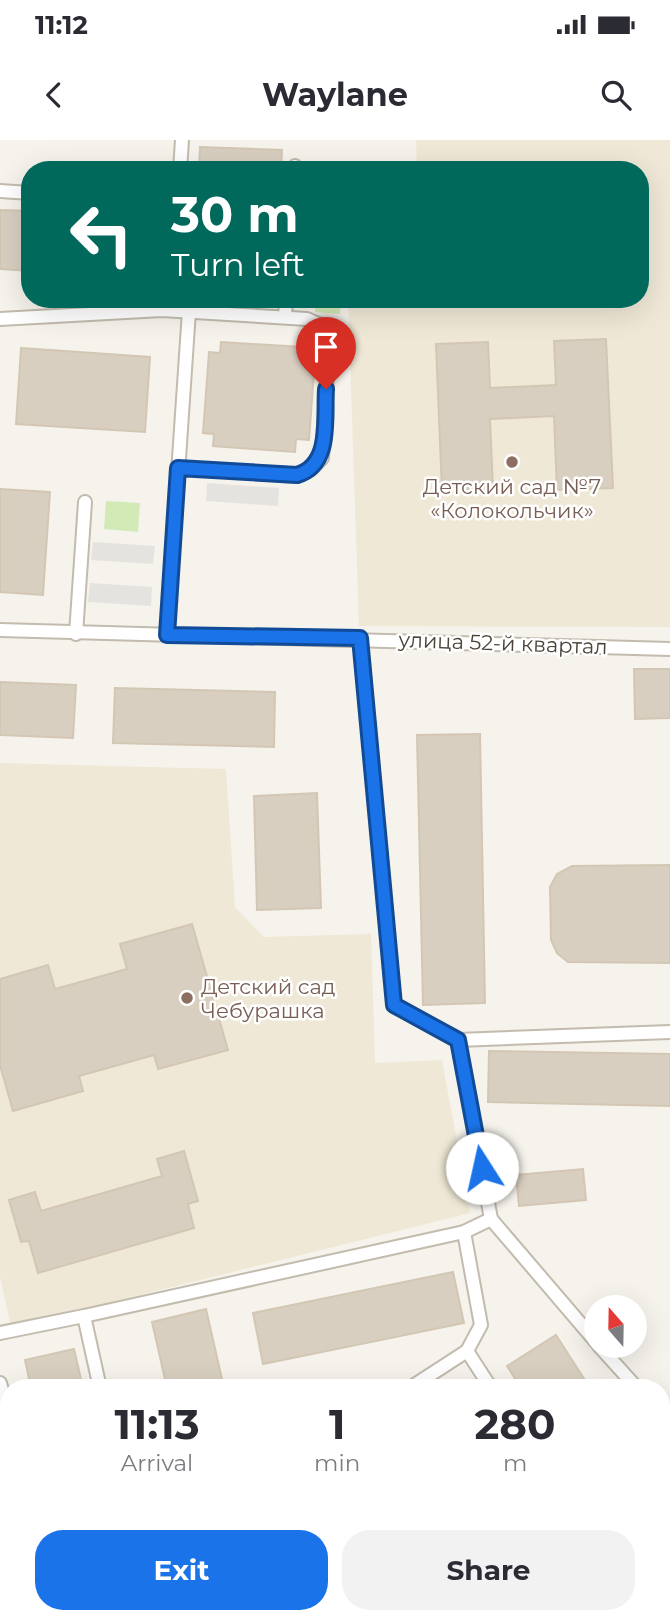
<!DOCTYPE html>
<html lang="en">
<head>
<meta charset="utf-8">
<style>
  :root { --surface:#fff; --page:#f2f2f3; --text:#2b2b33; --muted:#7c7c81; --accent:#1a73e8 }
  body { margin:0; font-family:Montserrat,sans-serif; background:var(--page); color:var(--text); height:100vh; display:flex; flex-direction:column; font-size:26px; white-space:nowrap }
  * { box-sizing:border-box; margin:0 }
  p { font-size:23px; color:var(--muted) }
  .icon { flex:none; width:38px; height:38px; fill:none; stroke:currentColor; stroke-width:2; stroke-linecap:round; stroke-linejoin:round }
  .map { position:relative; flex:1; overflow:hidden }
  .panel { position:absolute; left:0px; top:1239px; width:670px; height:245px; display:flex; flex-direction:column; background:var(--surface); border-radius:28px 28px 0 0; box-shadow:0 7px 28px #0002 }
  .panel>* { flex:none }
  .top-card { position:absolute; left:21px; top:21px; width:628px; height:147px; border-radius:28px; box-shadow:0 7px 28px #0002; background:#00695c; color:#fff; overflow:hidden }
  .needle { width:46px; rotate:340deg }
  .buttons { position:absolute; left:584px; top:1155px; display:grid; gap:14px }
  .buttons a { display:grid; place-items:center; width:63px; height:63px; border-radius:50%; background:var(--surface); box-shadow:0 7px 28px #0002; font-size:35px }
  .pin { position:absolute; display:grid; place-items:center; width:60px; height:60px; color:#fff; margin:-72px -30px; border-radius:50% 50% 50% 0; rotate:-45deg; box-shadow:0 0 7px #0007 }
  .pin .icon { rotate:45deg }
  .me { position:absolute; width:77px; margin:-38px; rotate:350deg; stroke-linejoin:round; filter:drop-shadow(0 0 5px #0008) }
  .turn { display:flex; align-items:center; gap:24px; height:147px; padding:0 35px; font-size:32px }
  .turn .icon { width:91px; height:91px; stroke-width:2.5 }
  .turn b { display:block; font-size:49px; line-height:60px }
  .eta { display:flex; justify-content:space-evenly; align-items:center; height:119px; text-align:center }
  .eta b { font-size:42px; font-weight:700; line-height:49px }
  .cta { display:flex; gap:14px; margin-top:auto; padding:14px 35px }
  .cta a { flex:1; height:80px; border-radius:28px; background:var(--accent); color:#fff; font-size:28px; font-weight:700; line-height:80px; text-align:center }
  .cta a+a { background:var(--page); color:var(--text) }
  .status { display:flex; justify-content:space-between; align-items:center; height:49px; padding:0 35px; background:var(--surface); direction:ltr }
  .status svg { height:19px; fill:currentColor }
  header { display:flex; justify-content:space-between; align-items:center; height:91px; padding:0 35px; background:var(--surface); font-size:32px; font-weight:700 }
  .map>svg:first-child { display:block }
  .education { fill:#efe8d6 }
  .green { fill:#d2eab5 }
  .parking { fill:#e5e3e0 }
  .building { fill:#d8cfc1; stroke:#d3c7b4; stroke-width:2 }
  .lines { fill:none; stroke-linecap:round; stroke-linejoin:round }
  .lane-casing { stroke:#c2bbae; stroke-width:16 }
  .lane { stroke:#fff; stroke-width:12 }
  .route-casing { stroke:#114b97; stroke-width:18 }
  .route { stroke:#1a73e8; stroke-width:12 }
  .education-dot { fill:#8d6e63; stroke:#fff; stroke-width:2.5 }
  .labels { text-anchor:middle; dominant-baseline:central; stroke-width:5; stroke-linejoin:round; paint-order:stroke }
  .education-label { font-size:21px; fill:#785e54; stroke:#fff }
  .street-label { font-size:21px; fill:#4b4439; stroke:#fff }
</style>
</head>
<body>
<div class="status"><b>11:12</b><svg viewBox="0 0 49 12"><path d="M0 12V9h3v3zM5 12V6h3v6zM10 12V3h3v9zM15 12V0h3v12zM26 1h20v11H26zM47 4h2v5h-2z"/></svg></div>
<header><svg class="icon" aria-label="back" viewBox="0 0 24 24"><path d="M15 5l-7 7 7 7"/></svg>Waylane<svg class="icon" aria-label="search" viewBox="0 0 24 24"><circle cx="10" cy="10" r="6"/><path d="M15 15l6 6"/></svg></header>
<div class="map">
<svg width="670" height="1484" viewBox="0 0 670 1484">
  <rect width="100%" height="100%" fill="#f6f3ec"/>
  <g class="education">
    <polygon points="416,0 670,0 670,487 359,486 348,159 640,159 640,30 417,30"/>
    <polygon points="0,623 226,629 235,767 264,797 371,794 375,923 442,920 470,1073 11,1187 0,1137"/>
    <polygon points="0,1426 9,1456 9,1475 14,1475 17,1484 0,1484"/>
  </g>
  <g class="green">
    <polygon points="316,159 341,159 340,174 315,172"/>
    <polygon points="106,361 140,363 138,392 104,389"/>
  </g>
  <g class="parking">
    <polygon points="207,343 279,348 278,366 206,361"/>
    <polygon points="93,402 155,406 153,424 91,420"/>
    <polygon points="90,443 152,447 151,466 88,462"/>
  </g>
  <g class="building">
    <polygon points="200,7 282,10 281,30 199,30"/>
    <polygon points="0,70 30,71 30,131 0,129"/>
    <polygon points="606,199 613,348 557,350 554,276 490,279 493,349 442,351 436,204 488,202 490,248 556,245 554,201"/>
    <polygon points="221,202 302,207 301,219 315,219 309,300 296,299 295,312 213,306 214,294 203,293 209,212 220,213"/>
    <polygon points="21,208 150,217 145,292 16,284"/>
    <polygon points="0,349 50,352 43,455 0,452"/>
    <polygon points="634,529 670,529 670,578 635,579"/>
    <polygon points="0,542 76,545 73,598 0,595"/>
    <polygon points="115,548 275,552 274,607 113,603"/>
    <polygon points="480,594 485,863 423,865 417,595"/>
    <polygon points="317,653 321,768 257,770 254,656"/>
    <polygon points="670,725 670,823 568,822 557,813 551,800 550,747 557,734 572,726"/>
    <polygon points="192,784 228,910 158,929 154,915 79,936 83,951 13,971 0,925 0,839 48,825 55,849 127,829 120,804"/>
    <polygon points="489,911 670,914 670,966 488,962"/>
    <polygon points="184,1011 198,1061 188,1064 194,1088 38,1133 29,1101 21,1102 9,1060 35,1052 41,1071 162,1036 157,1019"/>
    <polygon points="583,1029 586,1060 519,1066 516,1035"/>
    <polygon points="453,1132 464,1183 263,1224 253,1173"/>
    <polygon points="206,1169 224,1248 167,1248 152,1182"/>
    <polygon points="556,1195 590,1248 521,1248 507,1226"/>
    <polygon points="74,1209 83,1248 31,1248 25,1220"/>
    <polygon points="662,1360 670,1374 670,1461 662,1466"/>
    <polygon points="135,1475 142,1475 148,1484 122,1484"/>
    <polygon points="270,1475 335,1475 341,1484 276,1484"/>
    <polygon points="470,1475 534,1475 539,1484 476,1484"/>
  </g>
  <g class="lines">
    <g class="lane-casing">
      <g id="lane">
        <polyline points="180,30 182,0"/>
        <polyline points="294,30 295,26"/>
        <polyline points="0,51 30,53"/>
        <polyline points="285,177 286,159"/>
        <polyline points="0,179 162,170 307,179 321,185 329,203 322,318 311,329 297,336 179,328"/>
        <polyline points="0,490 670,509"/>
        <polyline points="76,494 85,362"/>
        <polyline points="167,495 189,171"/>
        <polyline points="360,498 394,865 458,900"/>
        <polyline points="491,1079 458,900 670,892"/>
        <polyline points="84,1176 464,1092"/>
        <polyline points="0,1193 84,1176 100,1248"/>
        <polyline points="599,1206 637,1248"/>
        <polyline points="467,1211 491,1248"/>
        <polyline points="0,1243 9,1275"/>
        <polyline points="410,1248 467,1211 481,1185 464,1092 491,1079 597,1203"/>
        <polyline points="662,1272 670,1281"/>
        <polyline points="64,1475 69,1484"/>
        <polyline points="233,1475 239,1484"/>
        <polyline points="431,1475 437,1484"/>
        <polyline points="639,1475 645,1484"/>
      </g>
    </g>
    <use href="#lane" class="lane"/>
  </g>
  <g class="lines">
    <g class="route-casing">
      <path id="route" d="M326,249C324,279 332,325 297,335L178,328L167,495L360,498L394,865L458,900L482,1028"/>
    </g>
    <use href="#route" class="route"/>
  </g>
  <g class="education-dot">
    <circle cx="512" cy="322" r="7"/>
    <circle cx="187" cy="858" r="7"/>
  </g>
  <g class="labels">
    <g class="education-label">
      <text x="512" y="346">Детский сад №7<tspan x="512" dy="24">«Колокольчик»</tspan></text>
      <text x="201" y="846" text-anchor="start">Детский сад<tspan x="201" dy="24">Чебурашка</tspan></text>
    </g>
    <g class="street-label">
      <text transform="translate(503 503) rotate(2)">улица 52-й квартал</text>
    </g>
  </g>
</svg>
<div class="buttons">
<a><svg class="needle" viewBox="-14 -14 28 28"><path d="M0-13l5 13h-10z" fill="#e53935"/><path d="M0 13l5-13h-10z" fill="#7c7c81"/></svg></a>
</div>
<div class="pin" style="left:326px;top:249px;background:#d93025"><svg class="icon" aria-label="arrive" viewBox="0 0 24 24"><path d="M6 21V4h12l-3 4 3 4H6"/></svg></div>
<svg class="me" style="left:482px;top:1028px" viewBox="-20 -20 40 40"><circle r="19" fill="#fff"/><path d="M0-13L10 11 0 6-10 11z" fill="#1a73e8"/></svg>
<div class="top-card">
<div class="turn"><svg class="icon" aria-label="left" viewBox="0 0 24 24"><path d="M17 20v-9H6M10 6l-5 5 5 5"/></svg><div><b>30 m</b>Turn left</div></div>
</div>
<section class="panel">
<div class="eta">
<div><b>11:13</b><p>Arrival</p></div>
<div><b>1</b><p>min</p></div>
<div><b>280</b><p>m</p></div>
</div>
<div class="cta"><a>Exit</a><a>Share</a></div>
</section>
</div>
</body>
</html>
